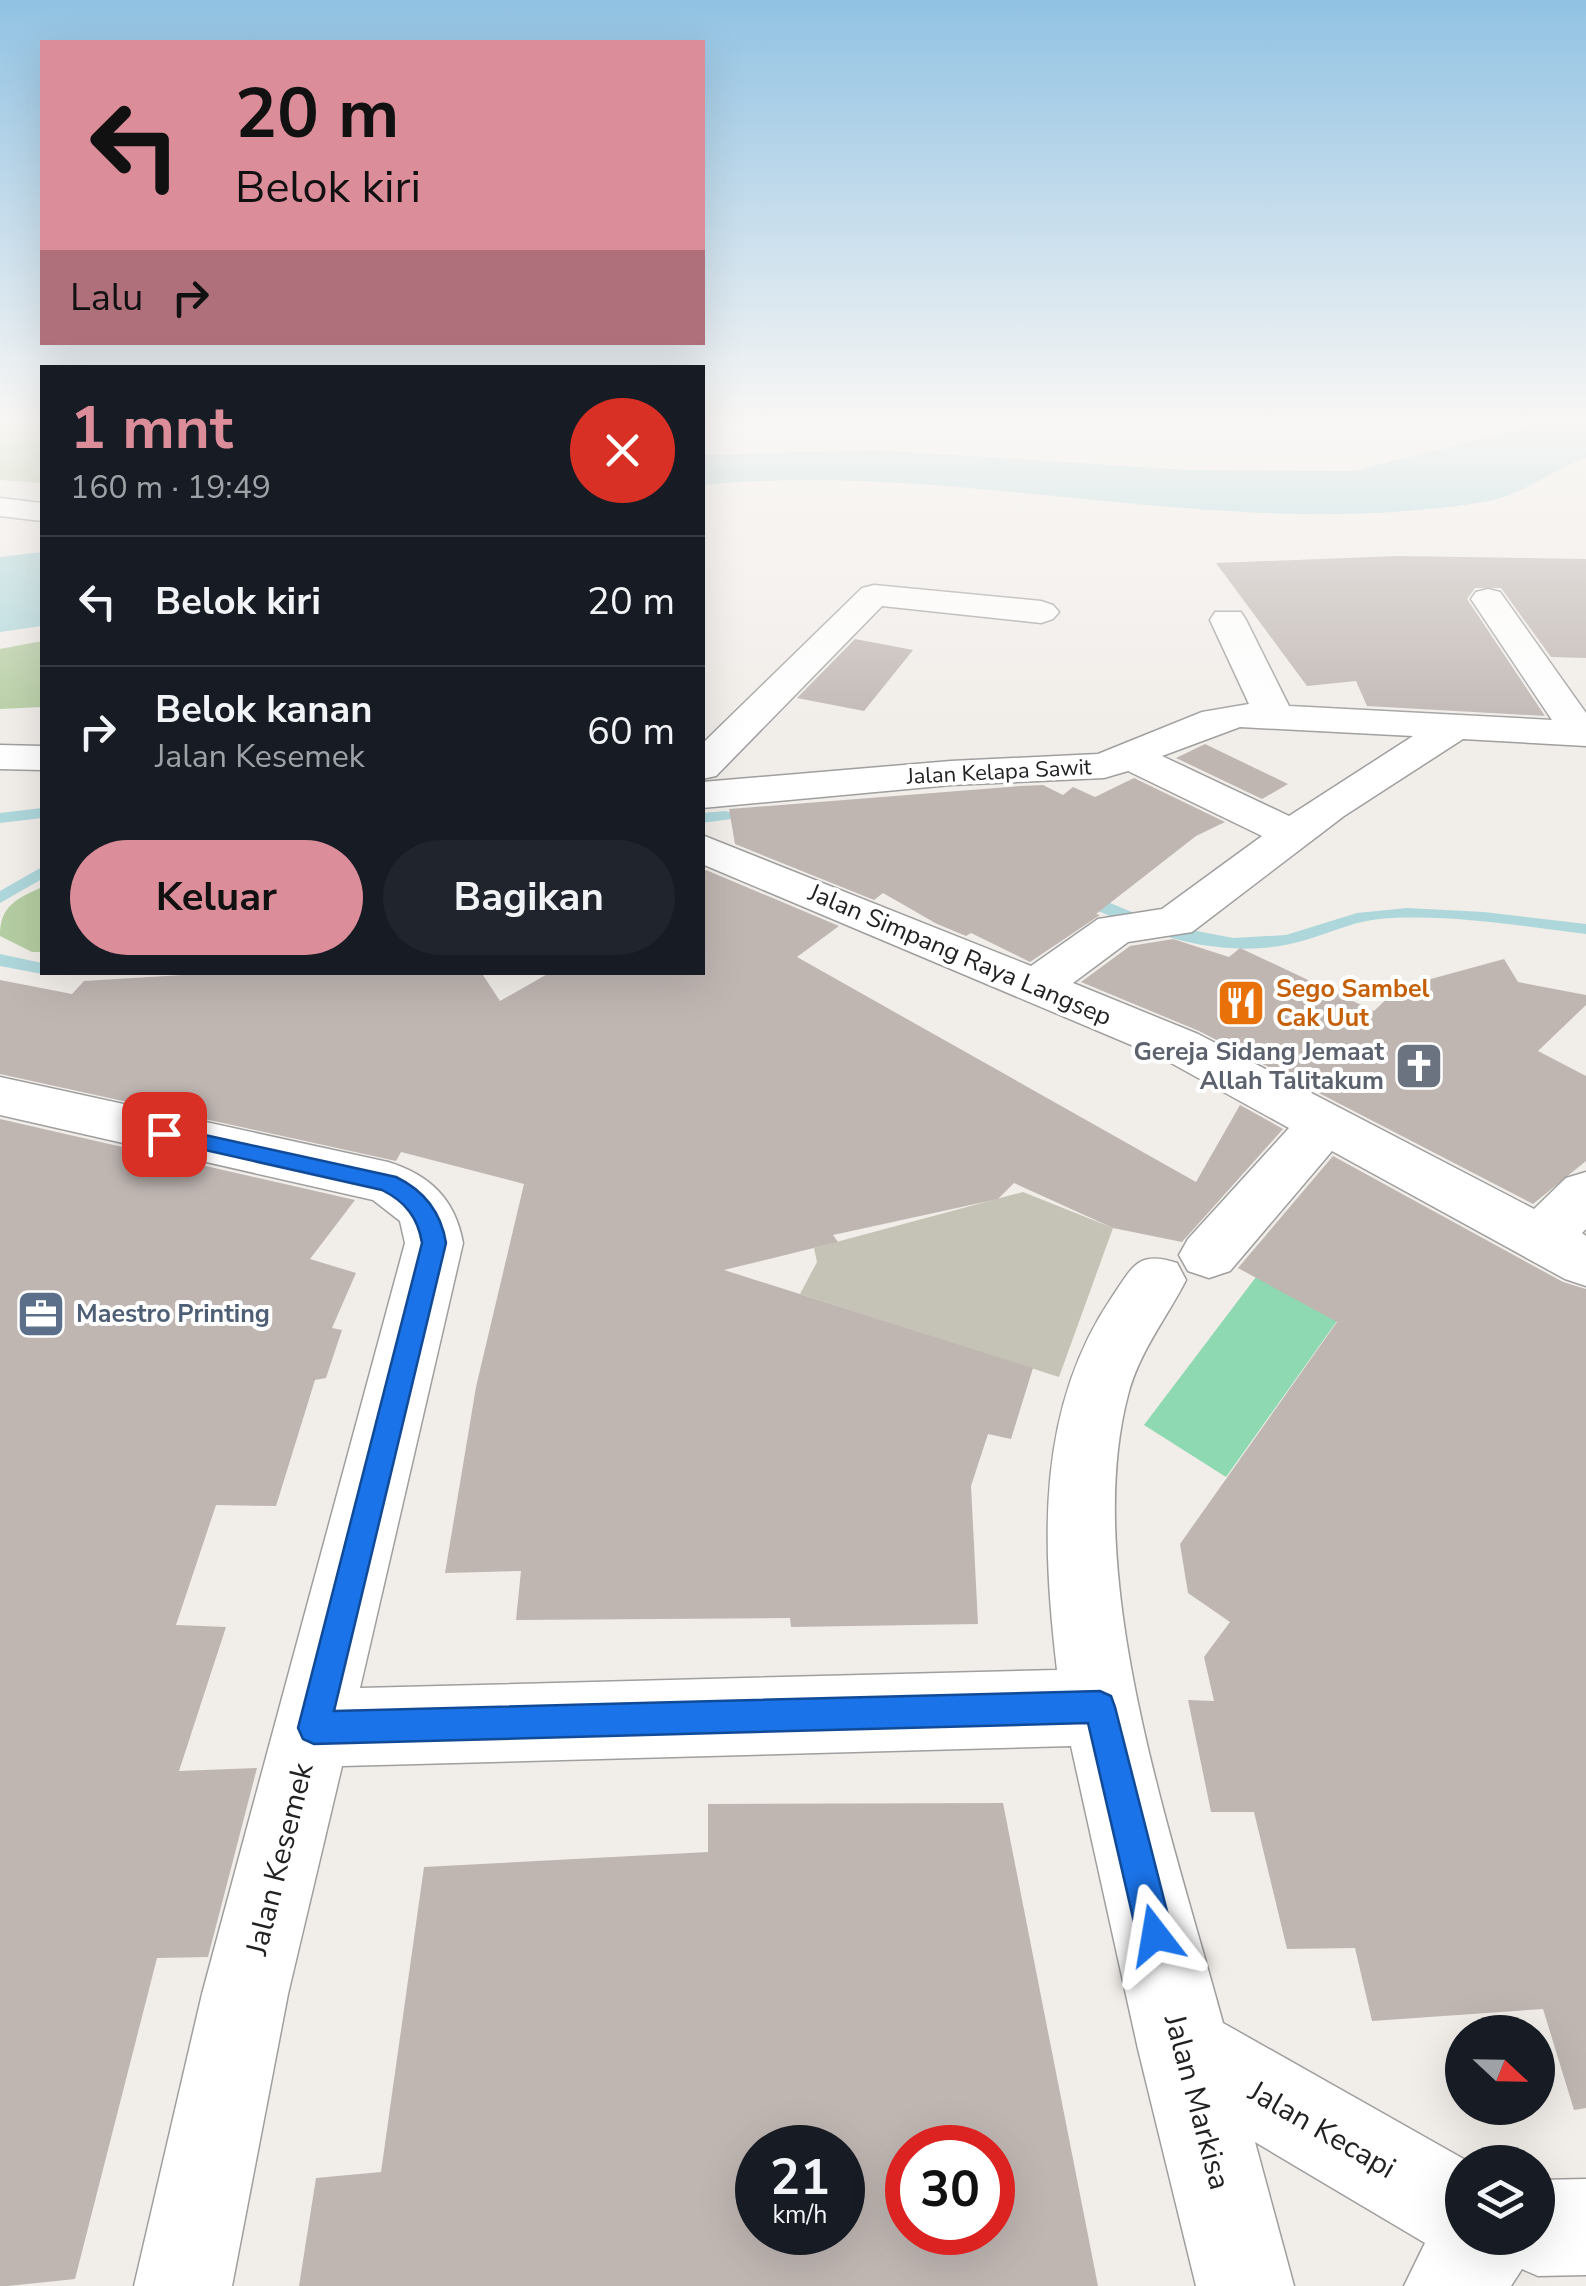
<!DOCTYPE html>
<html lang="id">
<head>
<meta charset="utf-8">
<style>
  :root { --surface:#171b24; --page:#20242c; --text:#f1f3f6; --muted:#9ea1a6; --line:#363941; --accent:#dc8d9a }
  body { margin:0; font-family:"Nunito Sans",sans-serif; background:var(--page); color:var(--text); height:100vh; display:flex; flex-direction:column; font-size:38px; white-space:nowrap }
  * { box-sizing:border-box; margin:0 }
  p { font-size:32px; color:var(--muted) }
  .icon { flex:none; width:55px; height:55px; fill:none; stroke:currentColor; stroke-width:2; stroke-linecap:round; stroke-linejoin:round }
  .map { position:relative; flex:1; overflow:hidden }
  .panel { position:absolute; left:40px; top:365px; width:665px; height:610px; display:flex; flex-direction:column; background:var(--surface); border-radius:0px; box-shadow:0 10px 40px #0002 }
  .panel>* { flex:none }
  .hud { position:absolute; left:40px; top:40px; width:665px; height:305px; border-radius:0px; box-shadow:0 10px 40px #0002; background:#dc8d9a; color:#111; overflow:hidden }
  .needle { width:65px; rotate:112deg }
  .fabs { position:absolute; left:1445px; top:2015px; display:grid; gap:20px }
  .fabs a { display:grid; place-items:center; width:110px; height:110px; border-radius:50%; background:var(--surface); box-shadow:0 10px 40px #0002; font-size:50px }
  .speed { position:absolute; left:735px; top:2125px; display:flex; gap:20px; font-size:50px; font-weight:700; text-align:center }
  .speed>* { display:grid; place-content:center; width:130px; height:130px; border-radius:50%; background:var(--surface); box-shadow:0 10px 40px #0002; line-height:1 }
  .speed small { font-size:25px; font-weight:400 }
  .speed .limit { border:15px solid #d22; background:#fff; color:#111 }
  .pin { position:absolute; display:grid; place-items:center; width:85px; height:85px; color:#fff; margin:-42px; border-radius:20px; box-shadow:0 5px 15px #0006 }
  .me { position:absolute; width:110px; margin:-55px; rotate:346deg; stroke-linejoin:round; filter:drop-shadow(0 0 8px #0008) }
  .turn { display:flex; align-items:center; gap:35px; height:210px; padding:0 30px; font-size:45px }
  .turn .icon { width:130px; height:130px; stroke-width:2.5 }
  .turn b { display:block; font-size:70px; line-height:85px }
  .then { display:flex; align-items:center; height:95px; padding:0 30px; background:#0003; gap:20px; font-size:38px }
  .round { display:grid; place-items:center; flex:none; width:105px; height:105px; border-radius:52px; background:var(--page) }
  .overview { display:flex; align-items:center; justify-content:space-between; height:170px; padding:0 30px }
  h1 { font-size:60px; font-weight:700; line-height:75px; color:var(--accent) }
  .action { display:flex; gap:20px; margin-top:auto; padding:20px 30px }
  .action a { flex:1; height:115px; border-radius:60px; background:var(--accent); color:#111; font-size:40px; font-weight:700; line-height:115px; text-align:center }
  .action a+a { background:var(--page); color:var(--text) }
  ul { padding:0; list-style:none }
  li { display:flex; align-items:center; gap:30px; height:130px; padding:0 30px; border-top:2px solid var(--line) }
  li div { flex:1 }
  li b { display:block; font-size:38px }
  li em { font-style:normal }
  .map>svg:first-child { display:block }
  .construction { fill:#c5c3b5 }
  .forest { fill:#b5cda2 }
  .pitch { fill:#8ed9b1 }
  .water { fill:#aed7db }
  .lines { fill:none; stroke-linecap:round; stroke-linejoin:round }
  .stream { fill:#aed7db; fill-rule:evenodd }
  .building { fill:#bfb6b2; fill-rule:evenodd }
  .minor-casing { stroke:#9f9f9f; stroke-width:3 }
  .minor { fill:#fff; fill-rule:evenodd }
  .route { fill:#1a73e8; stroke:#114b97; stroke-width:2.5 }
  .labels { text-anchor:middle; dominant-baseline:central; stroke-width:8; stroke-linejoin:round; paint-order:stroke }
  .far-street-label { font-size:22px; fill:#222; stroke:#fff }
  .street-label { font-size:25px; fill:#222; stroke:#fff }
  .food-label { font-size:25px; font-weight:bold; fill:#c56008; stroke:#fff; text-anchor:start }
  .worship-label { font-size:25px; font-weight:bold; fill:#5b616d; stroke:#fff; text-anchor:end }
  .service-label { font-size:25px; font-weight:bold; fill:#4e5e75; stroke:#fff; text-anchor:start }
  .near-street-label { font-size:30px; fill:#222; stroke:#fff }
</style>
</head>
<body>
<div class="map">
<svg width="1586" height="2286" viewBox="0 0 1586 2286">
  <rect width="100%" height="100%" fill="#f1ede9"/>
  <polygon class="construction" points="1023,1192 1113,1228 1059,1377 800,1294 817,1262 814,1248"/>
  <g class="forest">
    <polygon points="0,421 42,421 42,483 0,480"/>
    <polygon points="42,641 42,707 0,709 0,649"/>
    <path d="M42,887V952H32L0,936C0,905 17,899 42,887Z"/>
  </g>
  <polygon class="pitch" points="1256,1277 1337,1321 1226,1477 1144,1425"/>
  <g class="water">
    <path d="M1550,421H1586V458C1554,469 1522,495 1489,501C1227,546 964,459 703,485V455L875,450L1189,470L1354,471Z"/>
    <polygon points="42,552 42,626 0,632 0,557"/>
  </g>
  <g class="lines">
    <g class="stream">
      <polygon points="42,808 42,818 0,823 0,813"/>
      <polygon points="726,811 731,813 731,819 702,823 702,813"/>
      <polygon points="42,867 42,879 0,903 0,891"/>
      <path d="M1081,891L1161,924L1233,938L1286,935L1357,913L1407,908L1484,912L1586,924V934C1518,926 1448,913 1379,919C1348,922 1320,938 1290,944C1215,960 1141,932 1075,900L1073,896Z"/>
      <polygon points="0,954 42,963 42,972 46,972 42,974 0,966"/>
    </g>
  </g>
  <g class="building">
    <polygon points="1399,556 1586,559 1586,658 1551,657 1501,588 1475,588 1467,599 1545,716 1367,706 1356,681 1307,686 1216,563"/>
    <polygon points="855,639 913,650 864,711 797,698"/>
    <polygon points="1205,744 1288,784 1262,799 1176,758"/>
    <polygon points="1134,778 1225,822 1196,836 1096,914 1100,915 1030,962 971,933 966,936 937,924 883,893 874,900 735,844 729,809 1020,786 1043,785 1063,795 1073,787 1095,797"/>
    <polygon points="706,870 839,926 797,957 1196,1182 1240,1105 1283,1129 1182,1242 1113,1228 1014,1183 998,1199 833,1235 838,1242 724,1270 1033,1368 1011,1439 988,1434 971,1486 978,1624 791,1627 790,1618 516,1620 521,1571 445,1573 476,1387 524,1184 401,1152 396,1161 0,1074 0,980 72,994 84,981 232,972 481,972 500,1001 551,972 702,972 702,872"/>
    <polygon points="1173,939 1229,957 1240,948 1374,1011 1398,988 1504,959 1518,982 1586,995 1586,1005 1538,1051 1586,1076 1586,1161 1533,1204 1199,1031 1081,982 1130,946"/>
    <polygon points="0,1119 355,1200 310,1259 356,1273 332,1328 342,1330 326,1378 315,1380 276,1506 216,1505 176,1625 226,1627 179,1771 257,1768 208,1957 157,1958 75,2279 8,2286 0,2286"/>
    <polygon points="1333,1156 1563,1282 1586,1289 1586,2108 1574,2110 1543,2009 1372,2021 1355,1948 1287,1949 1254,1812 1211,1812 1188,1700 1214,1701 1204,1657 1230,1622 1188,1593 1180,1544 1337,1322 1238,1268"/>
    <path d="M1003,1803L1098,2286H299L316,2178L381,2172L424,1867L708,1852V1804ZM758,2148H842V2232H758ZM908,2148H992V2232H908Z"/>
  </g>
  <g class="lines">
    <g class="minor-casing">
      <g id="minor">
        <polygon points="0,498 42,503 42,521 0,516"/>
        <polygon points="874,585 1041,601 1053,605 1059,612 1053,619 1041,623 882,606 716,776 702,779 702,744 862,588"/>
        <path d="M1488,589L1500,592L1586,713V746L1463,739L1344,816L1192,932L1128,942L1073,983L1198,1034L1534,1209L1566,1178L1586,1172V1229L1582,1233L1586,1236V1286L1565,1279L1332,1151L1230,1271L1209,1278L1188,1271L1179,1255L1188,1239L1289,1128L1162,1058L702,864V835L1031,966L1098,919L1162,909L1262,836L1128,771L1104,778L951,785L702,808V782L951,761L1098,754L1202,712L1249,704L1210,620L1215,612H1241L1246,620L1289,706L1552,720L1471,599L1476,592ZM1240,727L1413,736L1289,816L1162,756Z"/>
        <polygon points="0,745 42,746 42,770 0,769"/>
        <path d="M0,1077L388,1162C430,1175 455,1199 463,1243L360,1688L1057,1670C1042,1541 1036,1409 1112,1297C1133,1266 1138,1250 1177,1263L1186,1280C1166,1319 1139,1352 1128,1395C1080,1577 1175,1844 1223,2023L1469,2162H1462V2238H1538V2180L1586,2179V2275L1538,2276L1522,2269L1511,2286H1404L1425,2243L1255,2142L1294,2286H1196L1138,2049L1071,1746L342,1766L288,1994L232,2286H134L202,1994L405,1243L400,1221L373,1200L0,1115Z"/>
      </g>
    </g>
    <use href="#minor" class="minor"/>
  </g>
  <linearGradient id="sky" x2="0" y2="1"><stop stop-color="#91c2e3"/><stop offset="0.57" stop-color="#f9f7f5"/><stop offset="1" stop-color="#f9f7f5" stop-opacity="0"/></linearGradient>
  <rect width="1586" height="741" fill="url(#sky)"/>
  <path class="route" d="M164,1126L396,1177C425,1191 441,1212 446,1243L334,1711L1100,1691L1111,1696L1115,1707L1173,1935L1167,1948L1155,1953L1143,1948L1137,1935L1088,1723L314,1744L303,1739L298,1728L422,1243C418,1218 406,1202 382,1190L156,1139L153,1134Z"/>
  <defs>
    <g id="restaurant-square" transform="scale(2.5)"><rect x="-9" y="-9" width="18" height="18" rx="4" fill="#e8710a" stroke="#fff"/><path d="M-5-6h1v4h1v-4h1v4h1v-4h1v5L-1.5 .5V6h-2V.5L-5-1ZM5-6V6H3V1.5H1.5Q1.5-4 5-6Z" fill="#fff"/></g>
    <g id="church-square" transform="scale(2.5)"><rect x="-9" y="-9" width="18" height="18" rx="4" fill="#6b7280" stroke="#fff"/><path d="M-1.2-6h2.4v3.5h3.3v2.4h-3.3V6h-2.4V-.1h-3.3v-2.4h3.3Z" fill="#fff"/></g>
    <g id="office-square" transform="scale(2.5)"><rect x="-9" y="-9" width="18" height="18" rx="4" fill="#5c6f8a" stroke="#fff"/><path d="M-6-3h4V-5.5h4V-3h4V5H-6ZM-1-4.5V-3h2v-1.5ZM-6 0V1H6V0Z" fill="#fff"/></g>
  </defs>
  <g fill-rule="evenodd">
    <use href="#restaurant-square" x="1241" y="1003"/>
    <use href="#church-square" x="1419" y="1066"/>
    <use href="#office-square" x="41" y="1314"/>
  </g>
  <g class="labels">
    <g class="far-street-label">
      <text transform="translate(999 772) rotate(-3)">Jalan Kelapa Sawit</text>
    </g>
    <g class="street-label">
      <text transform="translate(960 955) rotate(23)">Jalan Simpang Raya Langsep</text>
    </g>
    <g class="food-label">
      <text x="1276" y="989">Sego Sambel<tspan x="1276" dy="29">Cak Uut</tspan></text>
    </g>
    <g class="worship-label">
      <text x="1384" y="1052">Gereja Sidang Jemaat<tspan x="1384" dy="29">Allah Talitakum</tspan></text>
    </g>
    <g class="service-label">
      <text x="76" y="1314">Maestro Printing</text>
    </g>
    <g class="near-street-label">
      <text transform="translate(280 1859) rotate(-76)">Jalan Kesemek</text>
      <text transform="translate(1197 2102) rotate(75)">Jalan Markisa</text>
      <text transform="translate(1322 2130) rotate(30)">Jalan Kecapi</text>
    </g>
  </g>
</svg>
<div class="fabs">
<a><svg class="needle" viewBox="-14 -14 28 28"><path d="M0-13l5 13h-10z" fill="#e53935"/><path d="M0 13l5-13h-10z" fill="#9ea1a6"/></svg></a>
<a><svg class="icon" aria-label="layers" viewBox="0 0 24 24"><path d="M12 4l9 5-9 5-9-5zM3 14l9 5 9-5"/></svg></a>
</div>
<div class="speed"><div>21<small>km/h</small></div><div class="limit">30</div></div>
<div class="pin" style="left:164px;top:1134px;background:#d93025"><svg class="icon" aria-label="arrive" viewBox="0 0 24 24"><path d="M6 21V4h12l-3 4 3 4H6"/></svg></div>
<svg class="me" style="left:1155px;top:1935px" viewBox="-20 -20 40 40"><path d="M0-17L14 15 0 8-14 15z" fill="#1a73e8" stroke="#fff" stroke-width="4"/></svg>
<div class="hud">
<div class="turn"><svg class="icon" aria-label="left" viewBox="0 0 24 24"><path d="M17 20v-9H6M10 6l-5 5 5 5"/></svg><div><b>20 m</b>Belok kiri</div></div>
<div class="then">Lalu<svg class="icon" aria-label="right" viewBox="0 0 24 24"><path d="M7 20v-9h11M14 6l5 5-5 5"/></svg></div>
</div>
<section class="panel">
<div class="overview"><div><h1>1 mnt</h1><p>160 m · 19:49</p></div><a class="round" style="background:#d93025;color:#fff"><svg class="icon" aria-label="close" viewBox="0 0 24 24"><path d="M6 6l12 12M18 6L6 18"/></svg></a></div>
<ul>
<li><svg class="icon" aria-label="left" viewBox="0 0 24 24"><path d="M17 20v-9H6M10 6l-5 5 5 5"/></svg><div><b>Belok kiri</b></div><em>20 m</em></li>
<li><svg class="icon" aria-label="right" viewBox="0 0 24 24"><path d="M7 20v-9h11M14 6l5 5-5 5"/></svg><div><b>Belok kanan</b><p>Jalan Kesemek</p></div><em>60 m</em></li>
</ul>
<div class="action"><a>Keluar</a><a>Bagikan</a></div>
</section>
</div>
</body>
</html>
